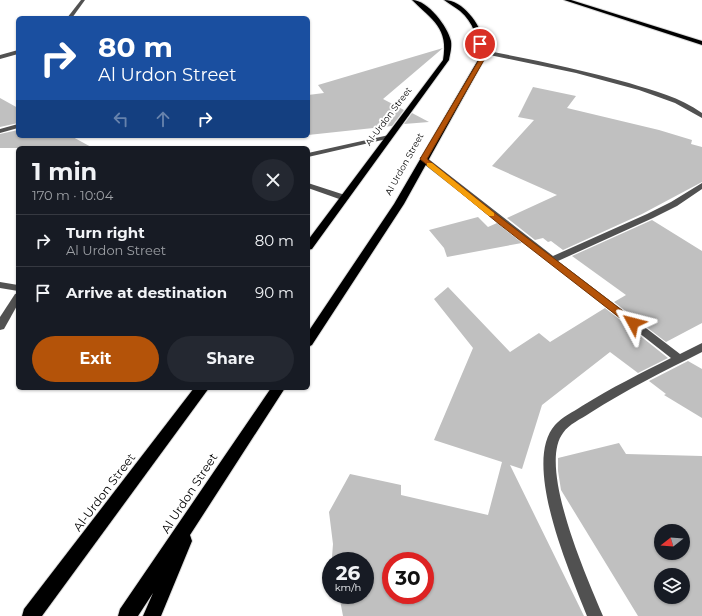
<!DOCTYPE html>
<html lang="en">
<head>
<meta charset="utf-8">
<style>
  :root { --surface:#171b24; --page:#242831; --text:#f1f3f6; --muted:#9ea1a6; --line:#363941; --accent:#b45309 }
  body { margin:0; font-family:Montserrat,sans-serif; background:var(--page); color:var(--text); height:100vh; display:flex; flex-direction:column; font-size:15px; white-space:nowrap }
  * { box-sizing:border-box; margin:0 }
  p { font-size:13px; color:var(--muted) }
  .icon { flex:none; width:22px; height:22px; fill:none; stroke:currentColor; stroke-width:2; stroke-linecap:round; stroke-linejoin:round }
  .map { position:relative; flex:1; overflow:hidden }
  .details { position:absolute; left:16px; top:146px; width:294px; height:244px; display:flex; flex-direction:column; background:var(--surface); border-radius:6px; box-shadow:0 1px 3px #0004 }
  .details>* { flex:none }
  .hud { position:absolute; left:16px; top:16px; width:294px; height:122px; border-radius:6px; box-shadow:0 1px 3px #0004; background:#1a4fa0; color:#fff; overflow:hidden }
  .needle { width:26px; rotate:253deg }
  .tools { position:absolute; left:654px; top:524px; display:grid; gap:8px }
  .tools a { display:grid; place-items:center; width:36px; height:36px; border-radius:50%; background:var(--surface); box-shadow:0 1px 3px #0004; font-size:20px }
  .speed { position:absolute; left:322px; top:552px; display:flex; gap:8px; font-size:20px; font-weight:700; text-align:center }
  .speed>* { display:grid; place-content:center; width:52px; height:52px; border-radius:50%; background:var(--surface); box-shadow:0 1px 3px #0004; line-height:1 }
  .speed small { font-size:10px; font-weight:400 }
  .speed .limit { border:6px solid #d22; background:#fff; color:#111 }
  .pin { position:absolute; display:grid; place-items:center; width:34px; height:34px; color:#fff; margin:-17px; border:2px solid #fff; border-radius:50%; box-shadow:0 1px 4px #0007 }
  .me { position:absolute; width:44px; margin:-22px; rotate:308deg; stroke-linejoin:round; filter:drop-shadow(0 0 3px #0008) }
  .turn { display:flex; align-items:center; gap:14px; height:84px; padding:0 16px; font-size:18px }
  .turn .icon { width:52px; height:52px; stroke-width:2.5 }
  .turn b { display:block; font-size:28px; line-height:34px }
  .lanes { display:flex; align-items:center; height:38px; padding:0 16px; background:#0003; justify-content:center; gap:20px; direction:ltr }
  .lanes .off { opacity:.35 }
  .round { display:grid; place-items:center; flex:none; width:42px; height:42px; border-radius:21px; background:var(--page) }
  .overview { display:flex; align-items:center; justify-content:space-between; height:68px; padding:0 16px }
  h1 { font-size:24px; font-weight:700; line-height:30px }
  .cta { display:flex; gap:8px; margin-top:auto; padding:8px 16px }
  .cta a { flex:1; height:46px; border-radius:24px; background:var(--accent); color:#fff; font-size:16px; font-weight:700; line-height:46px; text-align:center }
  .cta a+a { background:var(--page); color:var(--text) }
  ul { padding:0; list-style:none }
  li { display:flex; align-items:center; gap:12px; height:52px; padding:0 16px; border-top:1px solid var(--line) }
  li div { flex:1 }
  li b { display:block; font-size:15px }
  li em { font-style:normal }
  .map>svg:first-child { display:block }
  .building { fill:#c0c0c0; fill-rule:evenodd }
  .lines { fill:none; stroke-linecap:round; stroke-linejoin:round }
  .major-casing { stroke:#dbdbdb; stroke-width:2 }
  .highway-casing { stroke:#dbdbdb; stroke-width:2 }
  .minor { fill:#515151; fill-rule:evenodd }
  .major { fill:#000; fill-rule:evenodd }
  .highway { fill:#000; fill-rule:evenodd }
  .route { fill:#b45309; stroke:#753606 }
  .slow { fill:#f59e0b }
  .labels { text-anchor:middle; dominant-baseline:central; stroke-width:4; stroke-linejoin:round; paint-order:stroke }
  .far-street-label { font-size:9px; fill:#000; stroke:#fff }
  .near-street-label { font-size:12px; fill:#000; stroke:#fff }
</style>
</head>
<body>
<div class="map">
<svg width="702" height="616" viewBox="0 0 702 616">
  <rect width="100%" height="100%" fill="#fff"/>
  <g class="building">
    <polygon points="443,48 383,99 404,110 392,126 308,135 308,95 324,93 318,85"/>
    <polygon points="533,87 576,96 567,108 659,130 692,140 691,144 702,147 702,182 642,214 563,250 551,241 548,242 543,238 535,240 507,218 557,195 492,166 534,120 518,117"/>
    <polygon points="0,98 18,108 18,123 0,127"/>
    <polygon points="412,113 429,122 404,124"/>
    <polygon points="18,130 18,136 71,136 93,148 0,148 0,134"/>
    <polygon points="478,217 488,227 497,223 522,243 447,257 444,248 429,230"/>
    <polygon points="652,220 702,251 702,323 666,342 614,302 626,295 572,256"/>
    <path d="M448,287L510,352L539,333L550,342L605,308L668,358L638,373L610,352L542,405L522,469L510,465L584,616H343L339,595H365V561H333L332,557L333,544L329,512L350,474L401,485V495L488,515L502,462L434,440L473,348L434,299ZM391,561H425V595H391Z"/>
    <polygon points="688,361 702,369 702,418 664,395 666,394 649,381"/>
    <path d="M619,443L626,454L702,456V616H638L561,490L558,471V458ZM661,531H683V553H661ZM661,575H683V597H661Z"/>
  </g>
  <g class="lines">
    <g class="major-casing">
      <polygon id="major" points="564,0 571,0 702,41 702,45"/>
    </g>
    <g class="highway-casing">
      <g id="highway">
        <path d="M412,0C428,0 448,27 451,41C452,48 450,54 449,60L312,249L308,250V240L443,60C449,28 432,20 412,0Z"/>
        <path d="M444,0C463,0 480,24 484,41C485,47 485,54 484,60L404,204L312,345L308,347V332L394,204L478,60C479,41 475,24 460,11C455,7 449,4 444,0Z"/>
        <polygon points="194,388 209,388 42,616 22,616 24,609"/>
        <polygon points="271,388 285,388 190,535 192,541 161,616 143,616 153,593 138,616 118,616 120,609"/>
      </g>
    </g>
    <g class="minor">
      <polygon points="81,0 85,0 72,18 67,18"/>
      <polygon points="18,50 18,54 0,59 0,55"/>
      <path d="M482,50C531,59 580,69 629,83C654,91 680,97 702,113V118L675,103L639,90L576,73L480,53V51Z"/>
      <polygon points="18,124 18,128 0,133 0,129"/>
      <polygon points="389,135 391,136 391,138 308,157 308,153"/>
      <path d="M420,157H426L553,256L647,214L671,202L702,183V189L677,206L653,218L558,261L680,354L702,343V352C664,371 626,390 590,413C581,419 569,424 563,433C537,467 588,580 603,616H587C571,575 521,463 555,425C562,417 573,412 582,406C611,388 641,373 671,358L420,161Z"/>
      <polygon points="308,183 348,196 349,198 345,200 342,200 308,188"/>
      <polygon points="0,282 18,285 18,291 0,288"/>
      <polygon points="18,293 18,304 4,329 0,330 0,317 15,294"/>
    </g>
    <use href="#major" class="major"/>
    <use href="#highway" class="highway"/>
  </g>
  <polygon class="route" points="480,43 483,44 485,52 484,60 427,159 505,221 636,321 637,323 636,325 629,325 499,224 420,159 479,60 480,52 478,44"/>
  <polygon class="slow" points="427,163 432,163 494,213 494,216 489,216 427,166"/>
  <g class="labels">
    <g class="far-street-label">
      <text transform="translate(388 116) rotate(-53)">Al-Urdon Street</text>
      <text transform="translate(404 164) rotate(-61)">Al Urdon Street</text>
    </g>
    <g class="near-street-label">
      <text transform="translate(104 492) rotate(-53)">Al-Urdon Street</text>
      <text transform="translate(189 493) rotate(-57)">Al Urdon Street</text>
    </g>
  </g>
</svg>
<div class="tools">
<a><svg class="needle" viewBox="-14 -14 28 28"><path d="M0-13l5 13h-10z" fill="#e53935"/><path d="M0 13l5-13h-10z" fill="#9ea1a6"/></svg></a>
<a><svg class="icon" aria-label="layers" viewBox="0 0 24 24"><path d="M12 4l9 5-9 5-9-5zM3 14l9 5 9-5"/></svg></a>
</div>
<div class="speed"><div>26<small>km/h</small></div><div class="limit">30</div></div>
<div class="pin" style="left:480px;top:44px;background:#d93025"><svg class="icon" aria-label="arrive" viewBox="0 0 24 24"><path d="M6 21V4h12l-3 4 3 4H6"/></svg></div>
<svg class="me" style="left:633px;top:323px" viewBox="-20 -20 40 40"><path d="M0-17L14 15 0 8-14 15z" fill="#b45309" stroke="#fff" stroke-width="4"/></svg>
<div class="hud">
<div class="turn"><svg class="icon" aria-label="right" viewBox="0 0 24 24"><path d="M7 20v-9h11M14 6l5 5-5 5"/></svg><div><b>80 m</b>Al Urdon Street</div></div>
<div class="lanes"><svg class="icon off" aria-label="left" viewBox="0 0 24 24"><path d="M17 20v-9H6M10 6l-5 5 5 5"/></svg><svg class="icon off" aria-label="ahead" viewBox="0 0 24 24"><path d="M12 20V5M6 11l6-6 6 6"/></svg><svg class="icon" aria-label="right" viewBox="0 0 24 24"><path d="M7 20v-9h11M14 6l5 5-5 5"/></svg></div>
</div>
<section class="details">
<div class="overview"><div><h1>1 min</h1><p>170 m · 10:04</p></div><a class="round"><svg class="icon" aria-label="close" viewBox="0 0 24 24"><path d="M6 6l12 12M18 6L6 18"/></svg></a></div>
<ul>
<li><svg class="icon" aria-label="right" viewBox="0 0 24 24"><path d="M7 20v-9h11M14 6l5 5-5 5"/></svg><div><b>Turn right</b><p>Al Urdon Street</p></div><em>80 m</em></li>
<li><svg class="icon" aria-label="arrive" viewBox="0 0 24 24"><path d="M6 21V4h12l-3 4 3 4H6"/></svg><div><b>Arrive at destination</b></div><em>90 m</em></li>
</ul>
<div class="cta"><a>Exit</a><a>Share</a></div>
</section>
</div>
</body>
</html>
